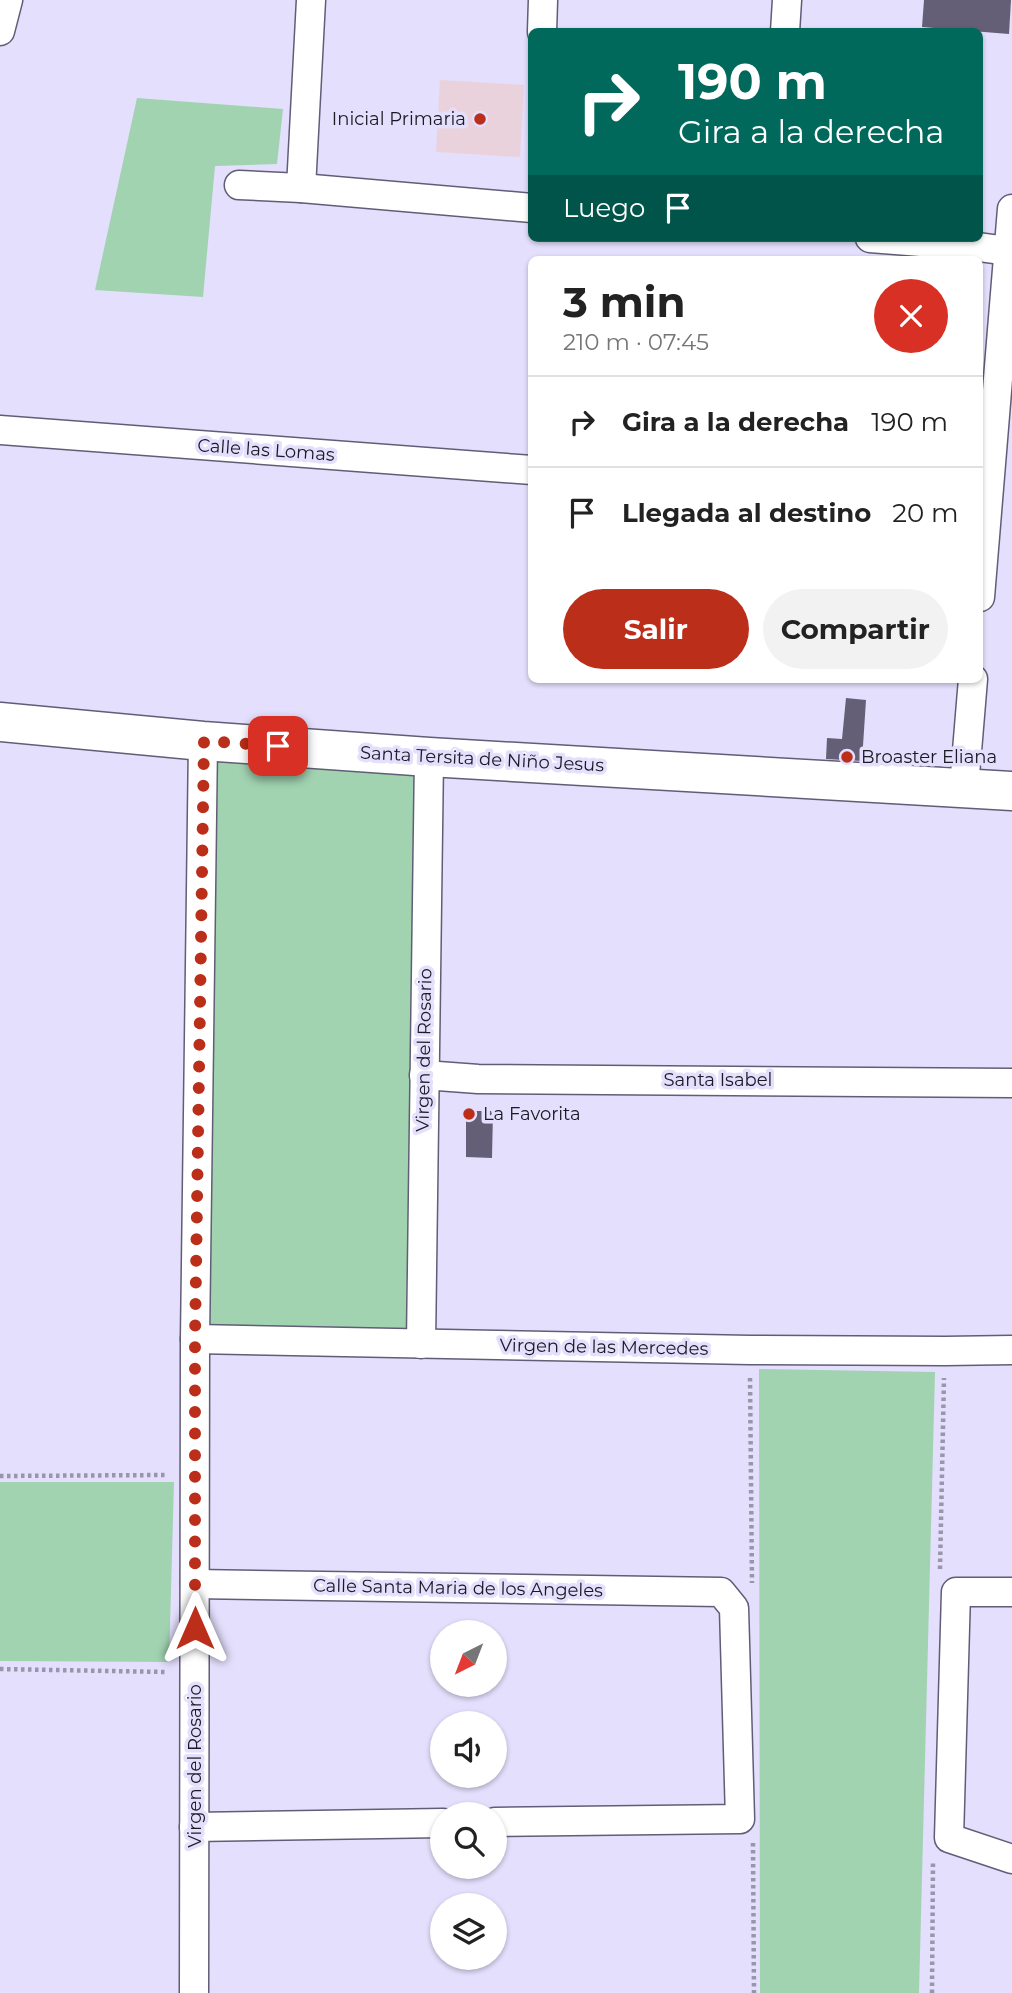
<!DOCTYPE html>
<html lang="es">
<head>
<meta charset="utf-8">
<style>
  :root { --surface:#fff; --page:#f2f2f2; --text:#222; --muted:#767676; --line:#e0e0e0; --accent:#bb2e1a }
  body { margin:0; font-family:Montserrat,sans-serif; background:var(--page); color:var(--text); height:100vh; display:flex; flex-direction:column; font-size:26px; white-space:nowrap }
  * { box-sizing:border-box; margin:0 }
  p { font-size:23px; color:var(--muted) }
  .icon { flex:none; width:38px; height:38px; fill:none; stroke:currentColor; stroke-width:2; stroke-linecap:round; stroke-linejoin:round }
  .map { position:relative; flex:1; overflow:hidden }
  .panel { position:absolute; left:528px; top:256px; width:455px; height:427px; display:flex; flex-direction:column; background:var(--surface); border-radius:10px; box-shadow:0 2px 5px #0004 }
  .panel>* { flex:none }
  .top-card { position:absolute; left:528px; top:28px; width:455px; height:214px; border-radius:10px; box-shadow:0 2px 5px #0004; background:#00695c; color:#fff; overflow:hidden }
  .needle { width:46px; rotate:222deg }
  .controls { position:absolute; left:430px; top:1620px; display:grid; gap:14px }
  .controls a { display:grid; place-items:center; width:77px; height:77px; border-radius:50%; background:var(--surface); box-shadow:0 2px 5px #0004; font-size:35px }
  .pin { position:absolute; display:grid; place-items:center; width:60px; height:60px; color:#fff; margin:-30px; border-radius:14px; box-shadow:0 4px 10px #0006 }
  .me { position:absolute; width:77px; margin:-38px; rotate:0deg; stroke-linejoin:round; filter:drop-shadow(0 0 5px #0008) }
  .turn { display:flex; align-items:center; gap:24px; height:147px; padding:0 35px; font-size:32px }
  .turn .icon { width:91px; height:91px; stroke-width:2.5 }
  .turn b { display:block; font-size:49px; line-height:60px }
  .then { display:flex; align-items:center; height:66px; padding:0 35px; background:#0003; gap:14px; font-size:26px }
  .round { display:grid; place-items:center; flex:none; width:74px; height:74px; border-radius:37px; background:var(--page) }
  .summary { display:flex; align-items:center; justify-content:space-between; height:119px; padding:0 35px }
  h1 { font-size:42px; font-weight:700; line-height:52px }
  .primary-button { display:flex; gap:14px; margin-top:auto; padding:14px 35px }
  .primary-button a { flex:1; height:80px; border-radius:42px; background:var(--accent); color:#fff; font-size:28px; font-weight:700; line-height:80px; text-align:center }
  .primary-button a+a { background:var(--page); color:var(--text) }
  ul { padding:0; list-style:none }
  li { display:flex; align-items:center; gap:21px; height:91px; padding:0 35px; border-top:2px solid var(--line) }
  li div { flex:1 }
  li b { display:block; font-size:26px }
  li em { font-style:normal }
  .map>svg:first-child { display:block }
  .education { fill:#ead2dd }
  .green { fill:#a1d3b1 }
  .building { fill:#645e77 }
  .lines { fill:none; stroke-linecap:round; stroke-linejoin:round }
  .street-casing { stroke:#615d76; stroke-width:31 }
  .secondary-casing { stroke:#615d76; stroke-width:41 }
  .path { stroke:#9996ac; stroke-width:4.5; stroke-dasharray:3.5 3.5; stroke-linecap:butt }
  .street { stroke:#fff; stroke-width:28 }
  .secondary { stroke:#fff; stroke-width:38 }
  .route { stroke:#bb2e1a; stroke-width:12; stroke-dasharray:0 21.6 }
  .poi-dot { fill:#bb2e1a; stroke:#e3dffc; stroke-width:2.5 }
  .labels { text-anchor:middle; dominant-baseline:central; stroke-width:7; stroke-linejoin:round; paint-order:stroke }
  .poi-label { font-size:18px; fill:#1b1923; stroke:#e3dffc; text-anchor:start }
  .street-label { font-size:18px; fill:#1b1923; stroke:#e3dffc }
</style>
</head>
<body>
<div class="map">
<svg width="1012" height="1993" viewBox="0 0 1012 1993">
  <rect width="100%" height="100%" fill="#e3dffc"/>
  <polygon class="education" points="440,80 524,85 520,157 436,152"/>
  <g class="green">
    <polygon points="137,98 283,109 277,164 215,166 203,297 95,290"/>
    <polygon points="217,757 415,769 406,1332 208,1325"/>
    <polygon points="759,1369 935,1372 919,1993 760,1993"/>
    <polygon points="0,1482 174,1482 169,1662 0,1661"/>
  </g>
  <g class="building">
    <polygon points="924,0 1011,0 1009,34 922,27"/>
    <polygon points="846,698 866,700 862,761 826,759 827,738 842,739"/>
    <polygon points="466,1111 493,1111 492,1158 466,1157"/>
  </g>
  <g class="lines">
    <g class="street-casing">
      <g id="street">
        <polyline points="0,31 8,0"/>
        <polyline points="542,32 543,0"/>
        <polyline points="785,32 787,0"/>
        <polyline points="239,185 301,188 532,208"/>
        <polyline points="301,188 311,0"/>
        <polyline points="870,238 971,246 1008,251"/>
        <polyline points="0,430 532,470"/>
        <polyline points="980,597 1012,209"/>
        <polyline points="964,787 973,679"/>
        <polyline points="424,1075 478,1079 1012,1083"/>
        <polyline points="195,1339 750,1350 945,1351 1012,1350"/>
        <polyline points="421,1344 429,757"/>
        <polyline points="195,1584 721,1592 734,1608 740,1819 495,1822"/>
        <polyline points="1012,1592 956,1592 949,1838 1012,1859"/>
        <polyline points="194,1827 443,1823"/>
        <polyline points="194,1993 195,1339 203,741"/>
      </g>
    </g>
    <g class="secondary-casing">
      <polyline id="secondary" points="0,722 203,741 429,757 1012,791"/>
    </g>
    <g class="path">
      <polyline points="750,1378 752,1583"/>
      <polyline points="0,1476 167,1475"/>
      <polyline points="940,1569 944,1378"/>
      <polyline points="0,1669 167,1672"/>
      <polyline points="753,1843 754,1993"/>
      <polyline points="932,1993 933,1861"/>
    </g>
    <use href="#street" class="street"/>
    <use href="#secondary" class="secondary"/>
  </g>
  <g class="lines">
    <polyline class="route" points="195,1628 195,1339 204,741 278,746"/>
  </g>
  <g class="poi-dot">
    <circle cx="480" cy="119" r="7"/>
    <circle cx="847" cy="757" r="7"/>
    <circle cx="469" cy="1114" r="7"/>
  </g>
  <g class="labels">
    <g class="poi-label">
      <text x="466" y="119" text-anchor="end">Inicial Primaria</text>
      <text x="861" y="757">Broaster Eliana</text>
      <text x="483" y="1114">La Favorita</text>
    </g>
    <g class="street-label">
      <text transform="translate(266 450) rotate(4)">Calle las Lomas</text>
      <text transform="translate(482 759) rotate(3)">Santa Tersita de Niño Jesus</text>
      <text transform="translate(424 1050) rotate(-89)">Virgen del Rosario</text>
      <text x="718" y="1080">Santa Isabel</text>
      <text transform="translate(604 1347) rotate(1)">Virgen de las Mercedes</text>
      <text transform="translate(458 1588) rotate(1)">Calle Santa Maria de los Angeles</text>
      <text transform="translate(195 1766) rotate(-90)">Virgen del Rosario</text>
    </g>
  </g>
</svg>
<div class="controls">
<a><svg class="needle" viewBox="-14 -14 28 28"><path d="M0-13l5 13h-10z" fill="#e53935"/><path d="M0 13l5-13h-10z" fill="#767676"/></svg></a>
<a><svg class="icon" aria-label="sound" viewBox="0 0 24 24"><path d="M4 9h4l5-4v14l-5-4H4zM17 9q2 3 0 6"/></svg></a>
<a><svg class="icon" aria-label="search" viewBox="0 0 24 24"><circle cx="10" cy="10" r="6"/><path d="M15 15l6 6"/></svg></a>
<a><svg class="icon" aria-label="layers" viewBox="0 0 24 24"><path d="M12 4l9 5-9 5-9-5zM3 14l9 5 9-5"/></svg></a>
</div>
<div class="pin" style="left:278px;top:746px;background:#d93025"><svg class="icon" aria-label="arrive" viewBox="0 0 24 24"><path d="M6 21V4h12l-3 4 3 4H6"/></svg></div>
<svg class="me" style="left:195px;top:1628px" viewBox="-20 -20 40 40"><path d="M0-17L14 15 0 8-14 15z" fill="#bb2e1a" stroke="#fff" stroke-width="4"/></svg>
<div class="top-card">
<div class="turn"><svg class="icon" aria-label="right" viewBox="0 0 24 24"><path d="M7 20v-9h11M14 6l5 5-5 5"/></svg><div><b>190 m</b>Gira a la derecha</div></div>
<div class="then">Luego<svg class="icon" aria-label="arrive" viewBox="0 0 24 24"><path d="M6 21V4h12l-3 4 3 4H6"/></svg></div>
</div>
<section class="panel">
<div class="summary"><div><h1>3 min</h1><p>210 m · 07:45</p></div><a class="round" style="background:#d93025;color:#fff"><svg class="icon" aria-label="close" viewBox="0 0 24 24"><path d="M6 6l12 12M18 6L6 18"/></svg></a></div>
<ul>
<li><svg class="icon" aria-label="right" viewBox="0 0 24 24"><path d="M7 20v-9h11M14 6l5 5-5 5"/></svg><div><b>Gira a la derecha</b></div><em>190 m</em></li>
<li><svg class="icon" aria-label="arrive" viewBox="0 0 24 24"><path d="M6 21V4h12l-3 4 3 4H6"/></svg><div><b>Llegada al destino</b></div><em>20 m</em></li>
</ul>
<div class="primary-button"><a>Salir</a><a>Compartir</a></div>
</section>
</div>
</body>
</html>
